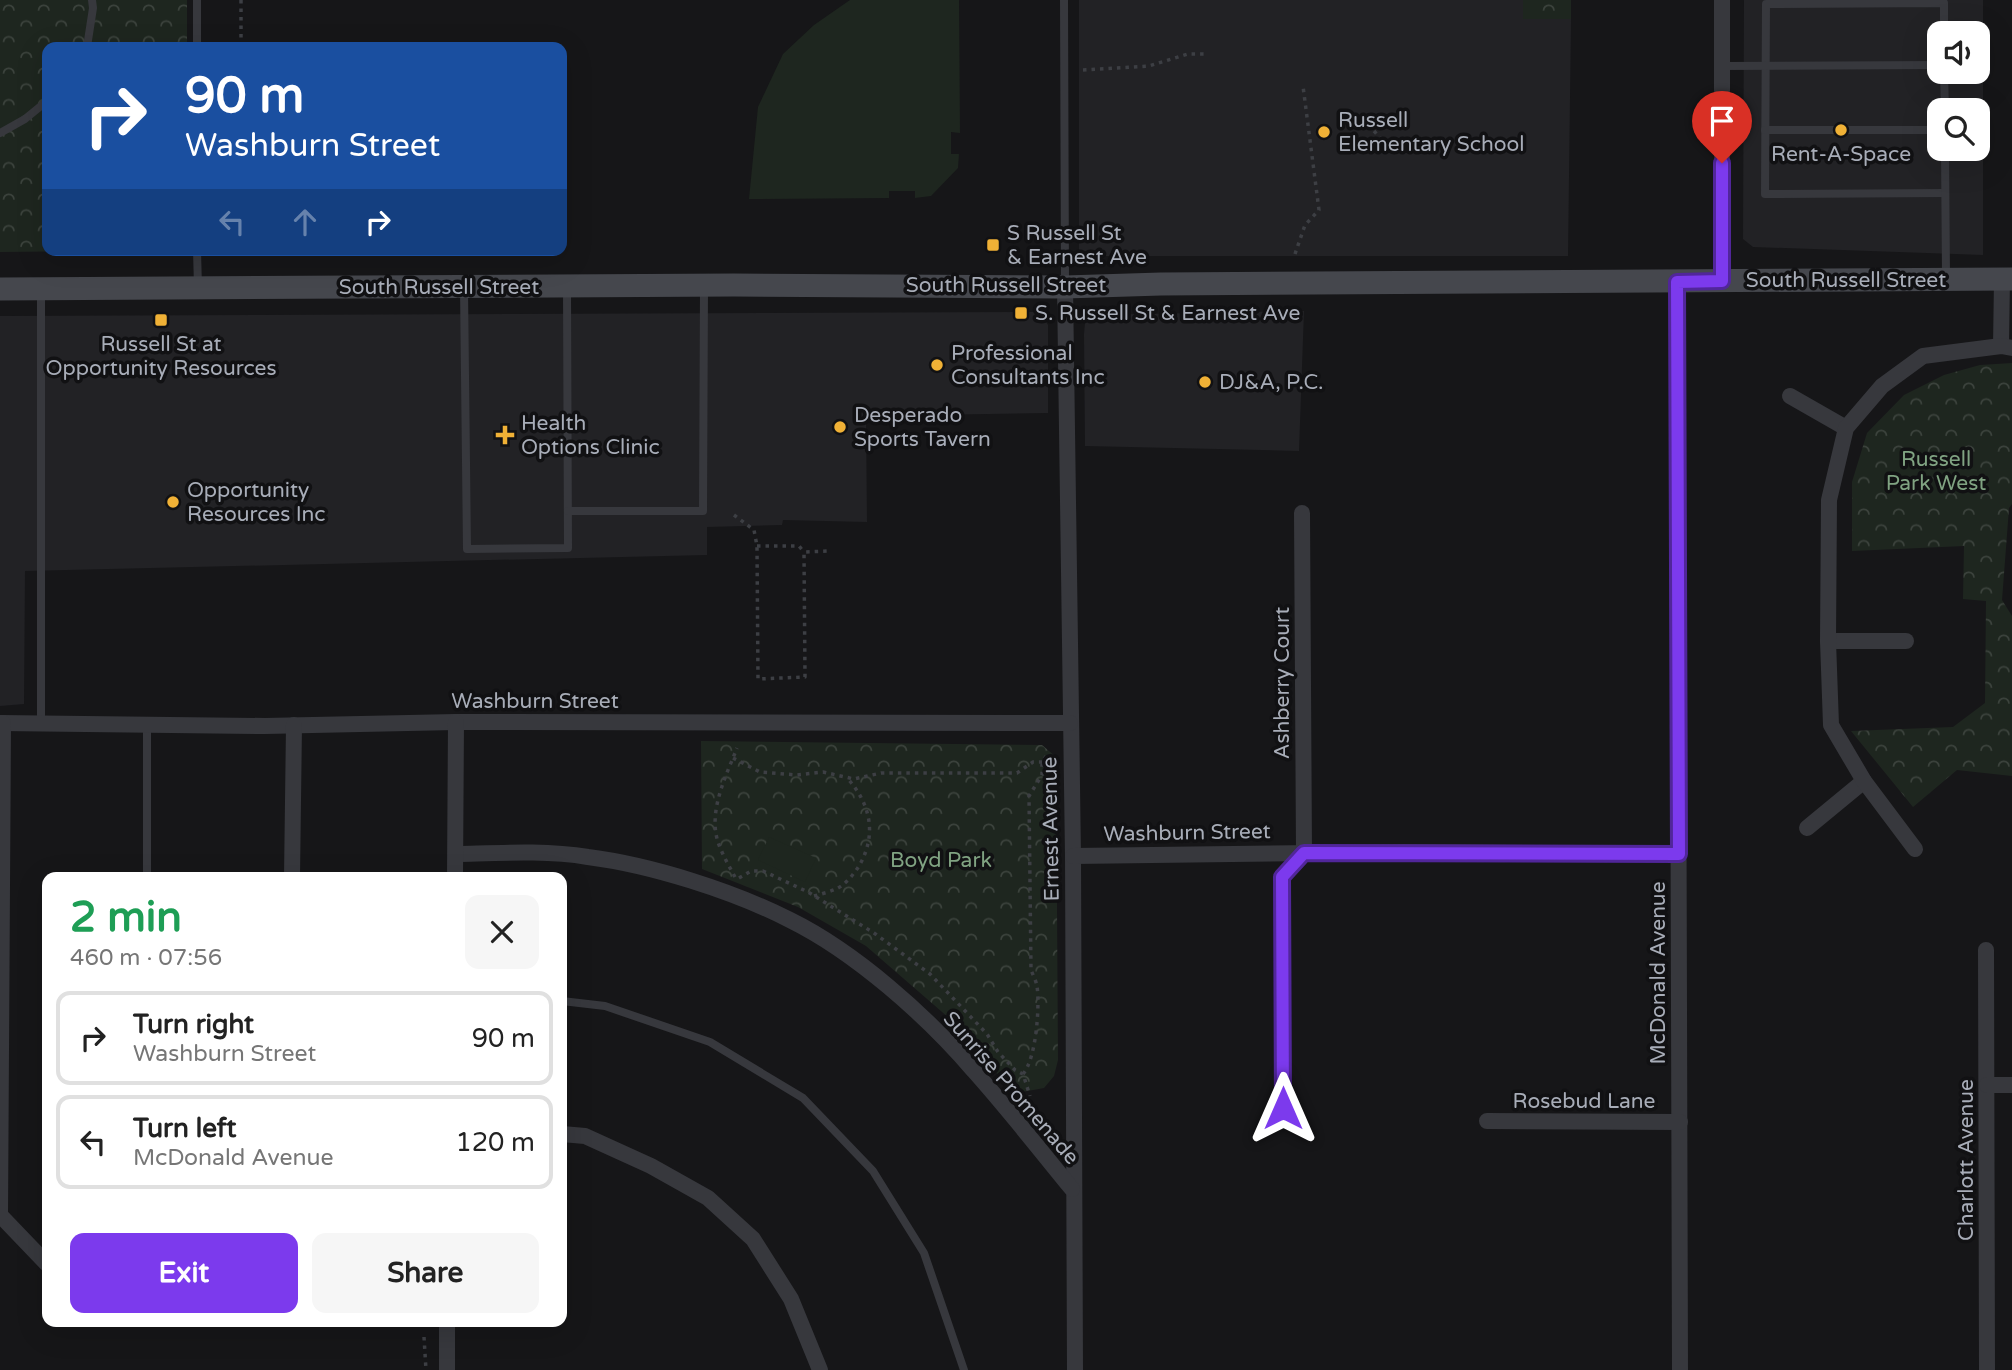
<!DOCTYPE html>
<html lang="en">
<head>
<meta charset="utf-8">
<style>
  :root { --surface:#fff; --page:#f6f6f6; --text:#222; --muted:#767676; --line:#e0e0e0; --accent:#7c3aed }
  body { margin:0; font-family:"Varela Round",sans-serif; background:var(--page); color:var(--text); height:100vh; display:flex; flex-direction:column; font-size:26px; white-space:nowrap }
  * { box-sizing:border-box; margin:0 }
  p { font-size:23px; color:var(--muted) }
  .icon { flex:none; width:38px; height:38px; fill:none; stroke:currentColor; stroke-width:2; stroke-linecap:round; stroke-linejoin:round }
  .map { position:relative; flex:1; overflow:hidden }
  .side { position:absolute; left:42px; top:872px; width:525px; height:455px; display:flex; flex-direction:column; background:var(--surface); border-radius:14px; box-shadow:0 7px 28px #0002 }
  .side>* { flex:none }
  .banner { position:absolute; left:42px; top:42px; width:525px; height:214px; border-radius:14px; box-shadow:0 7px 28px #0002; background:#1a4fa0; color:#fff; overflow:hidden }
  .controls { position:absolute; left:1927px; top:21px; display:grid; gap:14px }
  .controls a { display:grid; place-items:center; width:63px; height:63px; border-radius:14px; background:var(--surface); box-shadow:0 7px 28px #0002; font-size:35px }
  .pin { position:absolute; display:grid; place-items:center; width:60px; height:60px; color:#fff; margin:-72px -30px; border-radius:50% 50% 50% 0; rotate:-45deg; box-shadow:0 0 7px #0007 }
  .pin .icon { rotate:45deg }
  .me { position:absolute; width:77px; margin:-38px; rotate:0deg; stroke-linejoin:round; filter:drop-shadow(0 0 5px #0008) }
  .turn { display:flex; align-items:center; gap:24px; height:147px; padding:0 28px; font-size:32px }
  .turn .icon { width:91px; height:91px; stroke-width:2.5 }
  .turn b { display:block; font-size:49px; line-height:60px }
  .lanes { display:flex; align-items:center; height:66px; padding:0 28px; background:#0003; justify-content:center; gap:35px; direction:ltr }
  .lanes .off { opacity:.35 }
  .round { display:grid; place-items:center; flex:none; width:74px; height:74px; border-radius:14px; background:var(--page) }
  .summary { display:flex; align-items:center; justify-content:space-between; height:119px; padding:0 28px }
  h1 { font-size:42px; font-weight:700; line-height:52px; color:#1e9e55 }
  .cta { display:flex; gap:14px; margin-top:auto; padding:14px 28px }
  .cta a { flex:1; height:80px; border-radius:14px; background:var(--accent); color:#fff; font-size:28px; font-weight:700; line-height:80px; text-align:center }
  .cta a+a { background:var(--page); color:var(--text) }
  ul { padding:0; list-style:none }
  li { display:flex; align-items:center; gap:21px; height:94px; margin:0 14px 10px; padding:0 14px; border:4px solid var(--line); border-radius:14px }
  li div { flex:1 }
  li b { display:block; font-size:26px }
  li em { font-style:normal }
  .map>svg:first-child { display:block }
  .built { fill:#222225; fill-rule:evenodd }
  .forest { fill:url(#forest-crowns) }
  .pitch { fill:#1e261f }
  .lines { fill:none; stroke-linecap:round; stroke-linejoin:round }
  .path { stroke:#3d3f44; stroke-width:3.5; stroke-dasharray:3.5 5; stroke-linecap:butt }
  .lane { stroke:#37383d; stroke-width:8 }
  .street { stroke:#37383d; stroke-width:16 }
  .secondary { stroke:#45474d; stroke-width:23 }
  .route-casing { stroke:#51269a; stroke-width:18 }
  .route { stroke:#7c3aed; stroke-width:12 }
  .poi-dot { fill:#f0b136; stroke:#111113; stroke-width:2.5 }
  .labels { text-anchor:middle; dominant-baseline:central; stroke-width:7; stroke-linejoin:round; paint-order:stroke }
  .poi-label { font-size:21px; fill:#a8adb8; stroke:#111113; text-anchor:start }
  .street-label { font-size:21px; fill:#a8adb8; stroke:#111113 }
  .park-label { font-size:21px; fill:#80a382; stroke:#111113 }
</style>
</head>
<body>
<div class="map">
<svg width="2012" height="1370" viewBox="0 0 2012 1370">
  <defs>
    <pattern id="forest-crowns" width="20" height="18" patternUnits="userSpaceOnUse" patternTransform="scale(1.75)"><rect width="20" height="18" fill="#1e261f"/><path d="M2 6a3 3 0 1 1 6 0M12 15a3 3 0 1 1 6 0" fill="none" stroke="#3c433d"/></pattern>
  </defs>
  <rect width="100%" height="100%" fill="#161618"/>
  <g class="built">
    <polygon points="1079,0 1523,0 1523,18 1571,19 1568,256 1079,256"/>
    <path d="M1744,0H1983V255L1753,247L1743,239ZM1939,33H1978V72H1939ZM1939,110H1978V149H1939Z"/>
    <polygon points="1304,311 1299,451 1085,446 1084,334 1085,323 1092,315"/>
    <polygon points="1033,312 1043,316 1048,325 1048,413 866,416 867,522 783,520 782,525 707,527 707,555 25,571 24,704 0,706 0,316"/>
  </g>
  <g class="forest">
    <polygon points="0,0 187,0 187,47 47,47 47,250 188,250 0,252"/>
    <rect x="1523" y="0" width="48" height="19"/>
    <polygon points="2012,363 2012,504 2009,508 2002,600 2012,616 2012,776 1957,770 1913,807 1851,731 1953,727 1985,703 1986,601 1963,599 1964,546 1852,551 1852,482 1867,433 1904,395 1944,375 1980,365"/>
    <polygon points="701,741 1042,745 1056,757 1058,1060 1054,1076 1044,1088 1022,1092 1007,1085 949,1018 866,946 798,907 702,869"/>
  </g>
  <g class="pitch">
    <polygon points="850,0 959,0 960,133 951,132 951,154 959,154 958,168 931,196 915,198 915,191 889,191 889,198 749,199 758,107 783,54 814,25"/>
    <polygon points="769,837 816,858 805,882 758,860"/>
  </g>
  <g class="lines">
    <g class="path">
      <polyline points="241,0 241,47"/>
      <polyline points="1083,70 1149,66 1188,54 1206,54"/>
      <polyline points="1374,131 1383,141"/>
      <polyline points="243,250 243,256"/>
      <polyline points="1295,254 1305,225 1319,210 1303,86"/>
      <polyline points="734,515 754,530 757,546 758,679 805,677 804,552 829,551"/>
      <polyline points="757,546 799,546 804,552"/>
      <polyline points="733,758 760,772 797,775 823,772 854,779 881,773 1017,773 1033,762 1042,762"/>
      <path d="M735,877C729,866 722,854 718,842C708,811 726,776 737,748"/>
      <polyline points="739,878 751,871 763,871 808,892 874,933 930,974 987,1034 998,1052 1015,1070 1023,1074 1030,1096"/>
      <path d="M814,896C821,894 829,892 836,889C845,885 853,875 859,866C877,835 871,805 848,779"/>
      <path d="M1023,1074C1036,1059 1040,1007 1037,986C1036,981 1033,975 1031,970L1029,796L1042,775V762L1047,755"/>
      <polyline points="424,1337 426,1370"/>
    </g>
    <g class="lane">
      <polyline points="197,0 197,47"/>
      <polyline points="1064,0 1065,284"/>
      <polyline points="1944,33 1944,3 1766,4 1765,194 1945,193"/>
      <polyline points="87,47 93,8 92,0"/>
      <polyline points="1722,66 1939,65"/>
      <polyline points="1944,72 1945,110"/>
      <polyline points="1765,130 1939,130"/>
      <polyline points="0,133 25,119 47,101"/>
      <polyline points="1945,149 1946,277"/>
      <polyline points="197,250 198,287"/>
      <polyline points="464,288 467,549 568,548 567,290"/>
      <polyline points="568,511 703,511 704,288"/>
      <polyline points="41,724 41,292"/>
      <polyline points="147,725 147,877"/>
      <polyline points="562,1001 605,1006 710,1042 803,1098 873,1171 924,1253 964,1370"/>
    </g>
    <g class="street">
      <polyline points="1722,0 1722,281"/>
      <polyline points="1677,282 1680,1370"/>
      <polyline points="1065,287 1073,856 1075,1370"/>
      <polyline points="2001,346 2002,279"/>
      <polyline points="1790,396 1846,428"/>
      <polyline points="1828,641 1906,641"/>
      <polyline points="0,723 265,726 456,722 1070,723"/>
      <polyline points="3,723 0,1215 47,1264"/>
      <polyline points="1807,828 1864,781"/>
      <polyline points="1915,849 1864,781 1831,725 1828,641 1829,500 1846,428 1882,386 1923,356 2001,346 2012,348"/>
      <path d="M456,854C499,853 545,850 588,857C651,865 733,891 790,920C855,952 927,1016 974,1071C1008,1109 1040,1150 1072,1189"/>
      <polyline points="1073,856 1403,852 1679,854"/>
      <polyline points="292,877 294,725"/>
      <polyline points="455,877 456,722"/>
      <polyline points="1986,950 1987,1370"/>
      <polyline points="1987,1085 2012,1085"/>
      <polyline points="1283,1108 1282,877 1304,853 1302,513"/>
      <polyline points="1487,1121 1680,1122"/>
      <polyline points="562,1134 585,1136 651,1166 708,1198 753,1239 791,1299 820,1370"/>
      <polyline points="447,1370 447,1321"/>
    </g>
    <polyline class="secondary" points="0,289 734,285 1065,287 1161,284 2012,279"/>
  </g>
  <g class="lines">
    <g class="route-casing">
      <polyline id="route" points="1283,1108 1282,877 1304,853 1679,854 1677,282 1722,281 1722,163"/>
    </g>
    <use href="#route" class="route"/>
  </g>
  <g class="poi-dot">
    <circle cx="1841" cy="130" r="7"/>
    <circle cx="1324" cy="132" r="7"/>
    <rect x="986" y="238" width="14" height="14" rx="3.5"/>
    <rect x="1014" y="306" width="14" height="14" rx="3.5"/>
    <rect x="154" y="313" width="14" height="14" rx="3.5"/>
    <circle cx="937" cy="365" r="7"/>
    <circle cx="1205" cy="382" r="7"/>
    <circle cx="840" cy="427" r="7"/>
    <path d="M501.5 424.5h7v7h7v7h-7v7h-7v-7h-7v-7h7z"/>
    <circle cx="173" cy="502" r="7"/>
  </g>
  <g class="labels">
    <g class="poi-label">
      <text x="1338" y="120">Russell<tspan x="1338" dy="24">Elementary School</tspan></text>
      <text x="1841" y="154" text-anchor="middle">Rent-A-Space</text>
      <text x="1007" y="233">S Russell St<tspan x="1007" dy="24">&amp; Earnest Ave</tspan></text>
      <text x="1035" y="313">S. Russell St &amp; Earnest Ave</text>
      <text x="161" y="344" text-anchor="middle">Russell St at<tspan x="161" dy="24">Opportunity Resources</tspan></text>
      <text x="951" y="353">Professional<tspan x="951" dy="24">Consultants Inc</tspan></text>
      <text x="1219" y="382">DJ&amp;A, P.C.</text>
      <text x="854" y="415">Desperado<tspan x="854" dy="24">Sports Tavern</tspan></text>
      <text x="521" y="423">Health<tspan x="521" dy="24">Options Clinic</tspan></text>
      <text x="187" y="490">Opportunity<tspan x="187" dy="24">Resources Inc</tspan></text>
    </g>
    <g class="street-label">
      <text x="1846" y="280">South Russell Street</text>
      <text x="1006" y="285">South Russell Street</text>
      <text x="439" y="287">South Russell Street</text>
      <text transform="translate(1282 683) rotate(-90)">Ashberry Court</text>
      <text x="535" y="701">Washburn Street</text>
      <text transform="translate(1051 829) rotate(-91)">Ernest Avenue</text>
      <text transform="translate(1187 833) rotate(-1)">Washburn Street</text>
      <text transform="translate(1658 973) rotate(-90)">McDonald Avenue</text>
      <text transform="translate(1011 1088) rotate(49)">Sunrise Promenade</text>
      <text x="1584" y="1101">Rosebud Lane</text>
      <text transform="translate(1966 1160) rotate(-90)">Charlott Avenue</text>
    </g>
    <g class="park-label">
      <text x="1936" y="459">Russell<tspan x="1936" dy="24">Park West</tspan></text>
      <text x="941" y="860">Boyd Park</text>
    </g>
  </g>
</svg>
<div class="controls">
<a><svg class="icon" aria-label="sound" viewBox="0 0 24 24"><path d="M4 9h4l5-4v14l-5-4H4zM17 9q2 3 0 6"/></svg></a>
<a><svg class="icon" aria-label="search" viewBox="0 0 24 24"><circle cx="10" cy="10" r="6"/><path d="M15 15l6 6"/></svg></a>
</div>
<div class="pin" style="left:1722px;top:163px;background:#d93025"><svg class="icon" aria-label="arrive" viewBox="0 0 24 24"><path d="M6 21V4h12l-3 4 3 4H6"/></svg></div>
<svg class="me" style="left:1283px;top:1108px" viewBox="-20 -20 40 40"><path d="M0-17L14 15 0 8-14 15z" fill="#7c3aed" stroke="#fff" stroke-width="4"/></svg>
<div class="banner">
<div class="turn"><svg class="icon" aria-label="right" viewBox="0 0 24 24"><path d="M7 20v-9h11M14 6l5 5-5 5"/></svg><div><b>90 m</b>Washburn Street</div></div>
<div class="lanes"><svg class="icon off" aria-label="left" viewBox="0 0 24 24"><path d="M17 20v-9H6M10 6l-5 5 5 5"/></svg><svg class="icon off" aria-label="ahead" viewBox="0 0 24 24"><path d="M12 20V5M6 11l6-6 6 6"/></svg><svg class="icon" aria-label="right" viewBox="0 0 24 24"><path d="M7 20v-9h11M14 6l5 5-5 5"/></svg></div>
</div>
<section class="side">
<div class="summary"><div><h1>2 min</h1><p>460 m · 07:56</p></div><a class="round"><svg class="icon" aria-label="close" viewBox="0 0 24 24"><path d="M6 6l12 12M18 6L6 18"/></svg></a></div>
<ul>
<li><svg class="icon" aria-label="right" viewBox="0 0 24 24"><path d="M7 20v-9h11M14 6l5 5-5 5"/></svg><div><b>Turn right</b><p>Washburn Street</p></div><em>90 m</em></li>
<li><svg class="icon" aria-label="left" viewBox="0 0 24 24"><path d="M17 20v-9H6M10 6l-5 5 5 5"/></svg><div><b>Turn left</b><p>McDonald Avenue</p></div><em>120 m</em></li>
</ul>
<div class="cta"><a>Exit</a><a>Share</a></div>
</section>
</div>
</body>
</html>
